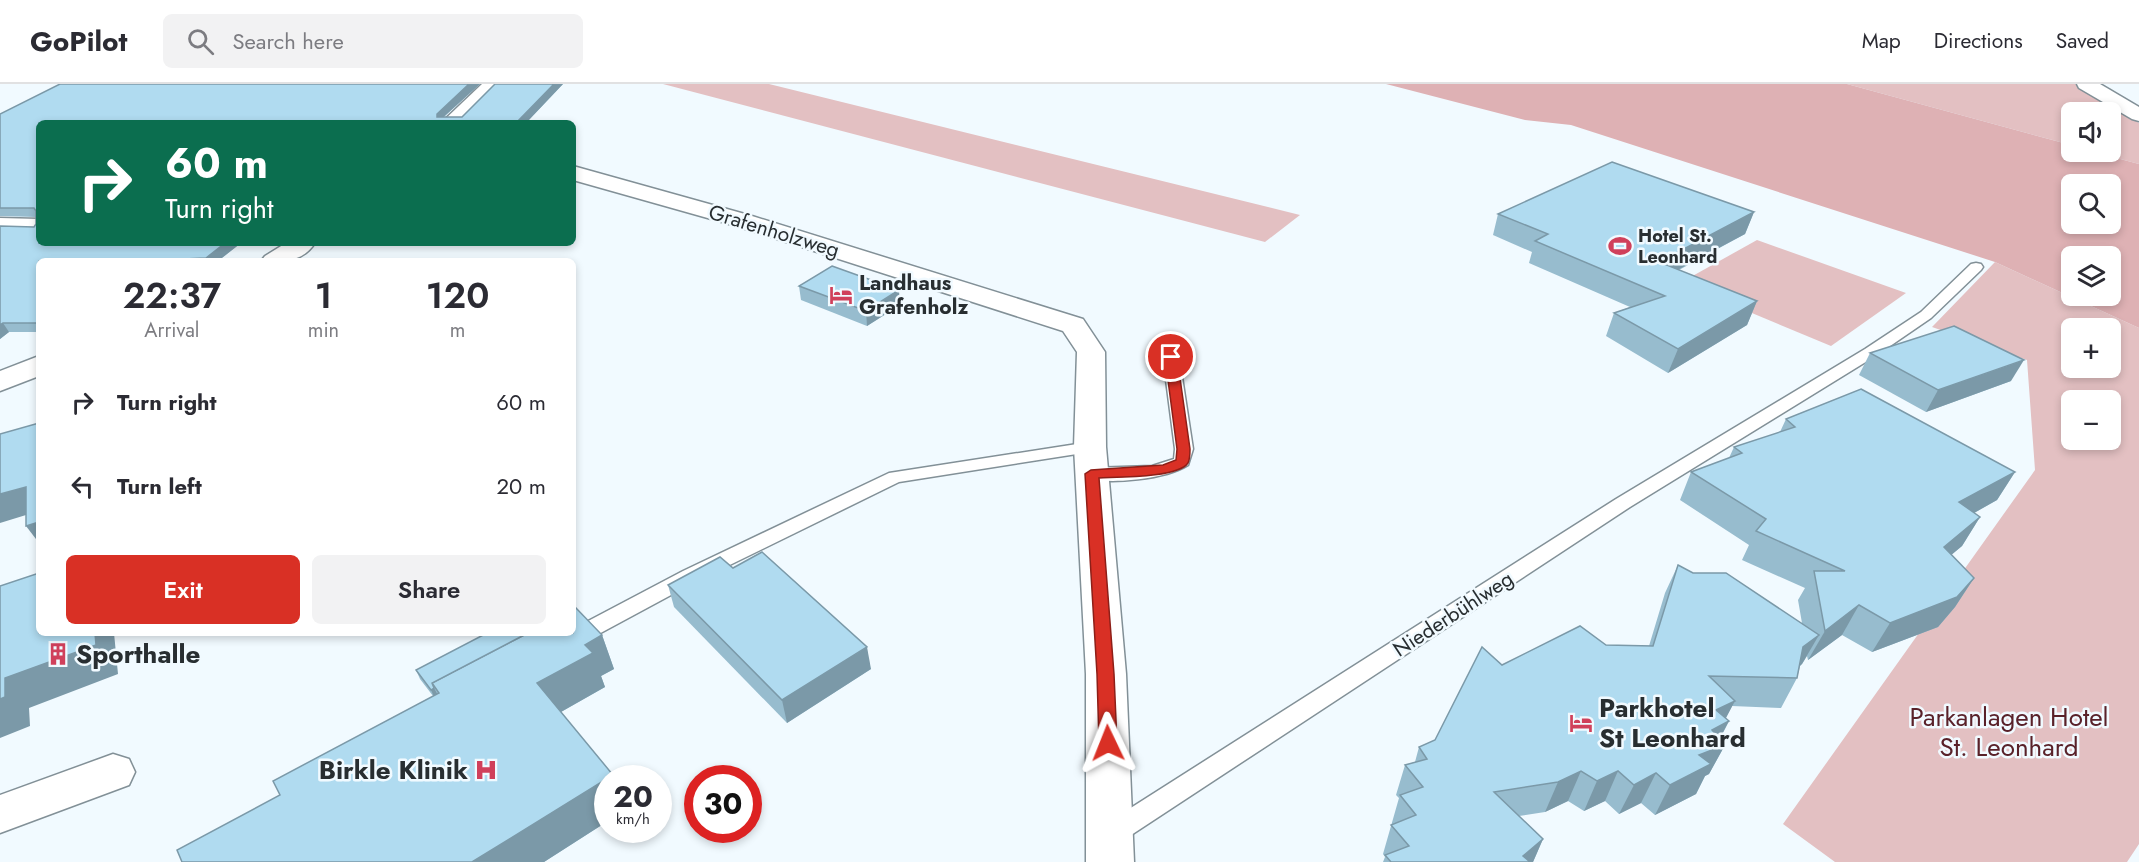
<!DOCTYPE html>
<html lang="en">
<head>
<meta charset="utf-8">
<style>
  :root { --surface:#fff; --page:#f2f2f3; --text:#2b2b33; --muted:#7c7c81; --line:#e1e1e2; --accent:#d93025 }
  body { margin:0; font-family:Jost,sans-serif; background:var(--page); color:var(--text); height:100vh; display:flex; flex-direction:column; font-size:22px; white-space:nowrap }
  * { box-sizing:border-box; margin:0 }
  p { font-size:20px; color:var(--muted) }
  .icon { flex:none; width:33px; height:33px; fill:none; stroke:currentColor; stroke-width:2; stroke-linecap:round; stroke-linejoin:round }
  .map { position:relative; flex:1; overflow:hidden }
  .sheet { position:absolute; left:36px; top:174px; width:540px; height:378px; display:flex; flex-direction:column; background:var(--surface); border-radius:9px; box-shadow:0 3px 9px #0003 }
  .sheet>* { flex:none }
  .guide { position:absolute; left:36px; top:36px; width:540px; height:126px; border-radius:9px; box-shadow:0 3px 9px #0003; background:#0b6e4f; color:#fff; overflow:hidden }
  .tools { position:absolute; left:2061px; top:18px; display:grid; gap:12px }
  .tools a { display:grid; place-items:center; width:60px; height:60px; border-radius:9px; background:var(--surface); box-shadow:0 3px 9px #0003; font-size:30px }
  .speed { position:absolute; left:594px; top:681px; display:flex; gap:12px; font-size:30px; font-weight:700; text-align:center }
  .speed>* { display:grid; place-content:center; width:78px; height:78px; border-radius:50%; background:var(--surface); box-shadow:0 3px 9px #0003; line-height:1 }
  .speed small { font-size:15px; font-weight:400 }
  .speed .limit { border:9px solid #d22; background:#fff; color:#111 }
  .pin { position:absolute; display:grid; place-items:center; width:51px; height:51px; color:#fff; margin:-26px; border:3px solid #fff; border-radius:50%; box-shadow:0 2px 6px #0007 }
  .me { position:absolute; width:66px; margin:-33px; rotate:358deg; stroke-linejoin:round; filter:drop-shadow(0 0 4px #0008) }
  .turn { display:flex; align-items:center; gap:21px; height:126px; padding:0 30px; font-size:27px }
  .turn .icon { width:78px; height:78px; stroke-width:2.5 }
  .turn b { display:block; font-size:42px; line-height:51px }
  .eta { display:flex; justify-content:space-evenly; align-items:center; height:102px; text-align:center }
  .eta b { font-size:36px; font-weight:600; line-height:42px }
  .action { display:flex; gap:12px; margin-top:auto; padding:12px 30px }
  .action a { flex:1; height:69px; border-radius:9px; background:var(--accent); color:#fff; font-size:24px; font-weight:600; line-height:69px; text-align:center }
  .action a+a { background:var(--page); color:var(--text) }
  ul { padding:0; list-style:none }
  li { display:flex; align-items:center; gap:18px; height:84px; padding:0 30px }
  li div { flex:1 }
  li b { display:block; font-size:22px }
  li em { font-style:normal }
  header { display:flex; align-items:center; gap:36px; box-sizing:border-box; height:84px; padding:0 30px; background:var(--surface); border-bottom:2px solid var(--line) }
  header strong { font-size:28px }
  nav { display:flex; gap:33px; margin-inline-start:auto; font-size:21px }
  .search { width:420px; height:54px; background:var(--page); display:flex; align-items:center; gap:15px; box-sizing:border-box; padding:0 21px; border-radius:9px; color:var(--muted); font-size:22px }
  .map>svg:first-child { display:block }
  .green { fill:#e3c0c2; fill-rule:evenodd }
  .forest { fill:#deb1b4; fill-rule:evenodd }
  .lines { fill:none; stroke-linecap:round; stroke-linejoin:round }
  .service-casing { stroke:#829097; stroke-width:3 }
  .minor-casing { stroke:#829097; stroke-width:3 }
  .service { fill:#fff; fill-rule:evenodd }
  .minor { fill:#fff; fill-rule:evenodd }
  .wall { fill:#97bcce }
  .shaded-wall { fill:#7b99a8 }
  .building { fill:#b0dbf0; stroke:#7b99a8; stroke-width:1.5 }
  .route { fill:#d93025; stroke:#8d1f18; stroke-width:1.5 }
  .labels { text-anchor:middle; dominant-baseline:central; stroke-width:5; stroke-linejoin:round; paint-order:stroke }
  .far-poi-label { font-size:18px; font-weight:bold; fill:#282e31; stroke:#f1faff; text-anchor:start }
  .street-label { font-size:21px; fill:#282e31; stroke:#f1faff }
  .poi-label { font-size:21px; font-weight:bold; fill:#282e31; stroke:#f1faff; text-anchor:start }
  .near-poi-label { font-size:26px; font-weight:bold; fill:#282e31; stroke:#f1faff; text-anchor:start }
  .near-park-label { font-size:26px; fill:#592129; stroke:#f1faff }
</style>
</head>
<body>
<header>
<strong>GoPilot</strong>
<div class="search"><svg class="icon" aria-label="search" viewBox="0 0 24 24"><circle cx="10" cy="10" r="6"/><path d="M15 15l6 6"/></svg>Search here</div>
<nav><a>Map</a><a>Directions</a><a>Saved</a></nav>
</header>
<div class="map">
<svg width="2139" height="778" viewBox="0 0 2139 778">
  <rect width="100%" height="100%" fill="#f1faff"/>
  <g class="green">
    <polygon points="663,0 769,0 1300,131 1265,158"/>
    <polygon points="1847,0 2075,0 2139,39 2139,80 2094,68 2110,68 2110,28 2072,28 2071,61"/>
    <polygon points="1757,156 1906,209 1831,262 1680,199"/>
    <path d="M1995,178L2139,244V760L2127,778H1835L1783,740L2035,386L2027,276L1932,243ZM2072,244H2110V284H2072ZM2072,316H2110V356H2072Z"/>
  </g>
  <path class="forest" d="M1386,0H1847L2071,61L2072,68H2094L2139,80V244L1995,178L1571,41L1525,36ZM2110,100V140H2072V100ZM2110,172V212H2072V172Z"/>
  <g class="lines">
    <g class="service-casing">
      <g id="service">
        <polygon points="1976,179 1981,180 1983,183 1981,186 1931,234 1877,271 1630,423 1122,757 1113,760 1104,757 1100,749 1104,741 1616,415 1865,265 1921,228 1971,180"/>
        <path d="M1171,268L1179,273L1193,365L1188,381C1166,395 1111,401 1085,394L1082,390L1085,386L1091,384L1152,382L1174,375L1175,365L1163,273Z"/>
        <polygon points="1090,358 1096,359 1099,363 1096,367 899,398 697,497 582,559 574,562 566,559 563,554 566,549 573,549 573,545 683,487 889,389"/>
      </g>
    </g>
    <g class="minor-casing">
      <g id="minor">
        <polygon points="482,0 502,0 463,39 441,39"/>
        <polygon points="2077,0 2100,0 2139,23 2139,37 2132,35 2079,4"/>
        <polygon points="573,82 752,132 1083,235 1105,268 1106,363 1126,590 1134,778 1086,778 1086,590 1074,363 1077,268 1063,247 736,142 573,96"/>
        <polygon points="0,134 39,135 39,149 0,148"/>
        <path d="M286,159H315C302,179 283,177 261,177L265,172Z"/>
        <polygon points="39,272 39,292 0,307 0,287"/>
        <polygon points="113,670 129,675 135,688 129,701 0,749 0,711"/>
      </g>
    </g>
    <use href="#service" class="service"/>
    <use href="#minor" class="minor"/>
  </g>
  <g class="wall">
    <polygon points="60,0 480,0 444,33 462,33 495,0 563,0 526,39 39,39 39,159 241,159 218,177 39,177 39,248 9,248 0,255 0,142 34,143 36,140 36,133 0,132 0,30"/>
    <polygon points="1754,128 1745,150 1679,186 1757,217 1747,241 1668,289 1606,252 1614,229 1630,223 1529,179 1532,168 1493,151 1498,130"/>
    <polygon points="799,202 900,221 867,242 801,216"/>
    <polygon points="1870,269 2011,297 1926,328 1859,291"/>
    <polygon points="1786,335 2015,388 1997,416 1974,429 1980,433 1962,462 1951,471 1974,494 1955,523 1938,543 1872,568 1842,551 1808,576 1807,572 1802,580 1800,582 1797,594 1781,624 1732,622 1726,634 1729,637 1720,655 1725,661 1709,690 1705,692 1696,710 1655,731 1641,719 1619,730 1605,717 1584,727 1568,717 1545,728 1519,732 1543,755 1533,778 1383,778 1385,773 1383,770 1399,714 1396,711 1405,681 1415,678 1419,663 1435,656 1502,581 1606,561 1649,562 1665,509 1678,481 1693,489 1802,539 1798,516 1805,504 1742,476 1749,461 1680,416 1691,388 1729,374 1734,363 1780,348"/>
    <polygon points="733,484 871,585 787,639 674,523 668,501"/>
    <polygon points="602,551 614,585 601,592 605,603 561,628 608,694 608,737 544,778 182,778 280,711 433,612 420,595 416,586"/>
  </g>
  <g class="shaded-wall">
    <polygon points="469,0 480,0 439,37 437,33 437,30"/>
    <polygon points="554,0 563,0 526,39 516,39"/>
    <polygon points="1754,128 1745,150 1651,200 1659,178"/>
    <polygon points="225,159 241,159 218,177 208,177 206,174"/>
    <polygon points="899,206 900,221 867,242 866,227"/>
    <polygon points="1757,217 1747,241 1668,289 1678,265"/>
    <polygon points="3,239 9,248 0,255 0,241"/>
    <polygon points="2024,276 2011,297 1926,328 1938,306"/>
    <polygon points="2015,388 1997,416 1942,447 1959,418"/>
    <polygon points="26,403 39,427 0,439 0,410"/>
    <polygon points="1980,433 1962,462 1926,492 1944,463"/>
    <polygon points="39,438 39,459 26,442"/>
    <polygon points="1974,494 1955,523 1938,543 1872,568 1890,539"/>
    <polygon points="1859,521 1842,551 1808,576 1825,547"/>
    <polygon points="95,549 114,549 118,590 29,624 30,642 0,654 0,615 5,594"/>
    <polygon points="602,551 614,585 601,592 605,603 552,633 537,599 585,561"/>
    <polygon points="1819,551 1802,580 1787,592 1803,563"/>
    <polygon points="867,563 871,585 787,639 782,616"/>
    <polygon points="434,604 439,613 435,615 431,606"/>
    <polygon points="1735,617 1722,641 1729,637 1714,665 1725,661 1709,690 1705,692 1696,710 1655,731 1670,701 1716,626"/>
    <polygon points="1581,687 1568,717 1545,728 1558,698"/>
    <polygon points="1618,687 1605,717 1584,727 1597,697"/>
    <polygon points="1656,689 1641,719 1619,730 1634,701"/>
    <polygon points="613,691 614,694 608,694 608,737 544,778 472,778"/>
    <polygon points="1543,755 1533,778 1521,778 1523,772"/>
  </g>
  <g class="building">
    <polygon points="60,0 469,0 437,30 437,33 462,33 495,0 554,0 516,39 39,39 39,159 225,159 206,174 161,176 160,177 39,177 39,239 3,239 0,241 0,142 34,143 36,140 36,127 34,124 0,124 0,30"/>
    <polygon points="1612,78 1754,128 1659,178 1757,217 1678,265 1614,229 1665,212 1535,157 1548,150 1498,130"/>
    <polygon points="832,182 899,206 866,227 799,202"/>
    <polygon points="1954,242 2024,276 1938,306 1870,269"/>
    <polygon points="1861,305 2015,388 1959,418 1980,433 1944,463 1974,494 1957,513 1890,539 1859,521 1825,547 1814,487 1845,487 1756,447 1766,435 1691,388 1742,369 1734,363 1795,343 1786,335"/>
    <polygon points="39,339 39,438 26,442 26,403 0,410 0,350"/>
    <polygon points="762,468 867,563 782,616 668,501 720,473 733,484"/>
    <polygon points="1678,481 1693,489 1726,489 1819,551 1803,563 1797,594 1709,592 1735,617 1716,626 1729,637 1712,646 1725,661 1699,671 1711,680 1670,701 1656,689 1634,701 1618,687 1597,697 1581,687 1558,698 1494,708 1543,755 1523,772 1530,778 1391,778 1385,771 1409,762 1391,741 1416,731 1400,711 1423,703 1405,681 1427,675 1419,663 1435,656 1482,563 1502,581 1580,542 1606,561 1653,562"/>
    <polygon points="39,489 39,549 95,549 96,561 5,594 5,613 0,615 0,502"/>
    <polygon points="576,524 602,551 585,561 593,569 537,599 613,691 472,778 182,778 177,766 280,711 273,697 439,609 432,599 528,549 573,549 573,526"/>
    <polygon points="487,549 528,549 432,599 434,604 431,606 416,586"/>
  </g>
  <path class="route" d="M1171,269L1177,273L1190,365C1190,369 1190,375 1188,379C1178,394 1116,393 1099,394L1114,590L1117,659L1114,664L1108,666L1102,664L1099,659L1097,590L1085,390L1091,386L1163,381L1176,376L1177,365L1165,273Z"/>
  <defs>
    <g id="stadium-bare" transform="scale(1.8)"><path d="M0-5a6.5 5 0 1 0 0 10a6.5 5 0 1 0 0-10ZM-3.5-1.8h7v3.6h-7Z" fill="#d0405b" stroke="#f1faff" stroke-width="2.5" paint-order="stroke"/></g>
    <g id="hotel-bare" transform="scale(1.8)"><path d="M-6-4.5h1.5V1H6V5H4.5V3h-9V5H-6ZM-4 0a1.8 1.8 0 1 1 3.6 0ZM.5 0V-2.5h3Q6-2.5 6 0Z" fill="#d0405b" stroke="#f1faff" stroke-width="2.5" paint-order="stroke"/></g>
    <g id="building-bare" transform="scale(1.8)"><path d="M-4-6H4V6H1V3H-1V6H-4ZM-2.5-4.3h1.7v1.8h-1.7ZM.8-4.3h1.7v1.8H.8ZM-2.5-1h1.7V.8h-1.7ZM.8-1h1.7V.8H.8Z" fill="#d0405b" stroke="#f1faff" stroke-width="2.5" paint-order="stroke"/></g>
    <g id="hospital-bare" transform="scale(1.8)"><path d="M-5-5h3v3.5h4V-5h3V5h-3V1.5h-4V5h-3Z" fill="#d0405b" stroke="#f1faff" stroke-width="2.5" paint-order="stroke"/></g>
  </defs>
  <g fill-rule="evenodd">
    <use href="#stadium-bare" x="1620" y="162"/>
    <use href="#hotel-bare" x="841" y="211"/>
    <use href="#building-bare" x="58" y="570"/>
    <use href="#hotel-bare" x="1581" y="639"/>
    <use href="#hospital-bare" x="486" y="686"/>
  </g>
  <g class="labels">
    <g class="far-poi-label">
      <text x="1638" y="152">Hotel St.<tspan x="1638" dy="21">Leonhard</tspan></text>
    </g>
    <g class="street-label">
      <text transform="translate(774 147) rotate(17)">Grafenholzweg</text>
      <text transform="translate(1453 530) rotate(-33)">Niederbühlweg</text>
    </g>
    <g class="poi-label">
      <text x="859" y="199">Landhaus<tspan x="859" dy="24">Grafenholz</tspan></text>
    </g>
    <g class="near-poi-label">
      <text x="76" y="570">Sporthalle</text>
      <text x="1599" y="624">Parkhotel<tspan x="1599" dy="30">St Leonhard</tspan></text>
      <text x="468" y="686" text-anchor="end">Birkle Klinik</text>
    </g>
    <g class="near-park-label">
      <text x="2009" y="633">Parkanlagen Hotel<tspan x="2009" dy="30">St. Leonhard</tspan></text>
    </g>
  </g>
</svg>
<div class="tools">
<a><svg class="icon" aria-label="sound" viewBox="0 0 24 24"><path d="M4 9h4l5-4v14l-5-4H4zM17 9q2 3 0 6"/></svg></a>
<a><svg class="icon" aria-label="search" viewBox="0 0 24 24"><circle cx="10" cy="10" r="6"/><path d="M15 15l6 6"/></svg></a>
<a><svg class="icon" aria-label="layers" viewBox="0 0 24 24"><path d="M12 4l9 5-9 5-9-5zM3 14l9 5 9-5"/></svg></a>
<a>+</a>
<a>−</a>
</div>
<div class="speed"><div>20<small>km/h</small></div><div class="limit">30</div></div>
<div class="pin" style="left:1171px;top:273px;background:#d93025"><svg class="icon" aria-label="arrive" viewBox="0 0 24 24"><path d="M6 21V4h12l-3 4 3 4H6"/></svg></div>
<svg class="me" style="left:1108px;top:659px" viewBox="-20 -20 40 40"><path d="M0-17L14 15 0 8-14 15z" fill="#d93025" stroke="#fff" stroke-width="4"/></svg>
<div class="guide">
<div class="turn"><svg class="icon" aria-label="right" viewBox="0 0 24 24"><path d="M7 20v-9h11M14 6l5 5-5 5"/></svg><div><b>60 m</b>Turn right</div></div>
</div>
<section class="sheet">
<div class="eta">
<div><b>22:37</b><p>Arrival</p></div>
<div><b>1</b><p>min</p></div>
<div><b>120</b><p>m</p></div>
</div>
<ul>
<li><svg class="icon" aria-label="right" viewBox="0 0 24 24"><path d="M7 20v-9h11M14 6l5 5-5 5"/></svg><div><b>Turn right</b></div><em>60 m</em></li>
<li><svg class="icon" aria-label="left" viewBox="0 0 24 24"><path d="M17 20v-9H6M10 6l-5 5 5 5"/></svg><div><b>Turn left</b></div><em>20 m</em></li>
</ul>
<div class="action"><a>Exit</a><a>Share</a></div>
</section>
</div>
</body>
</html>
